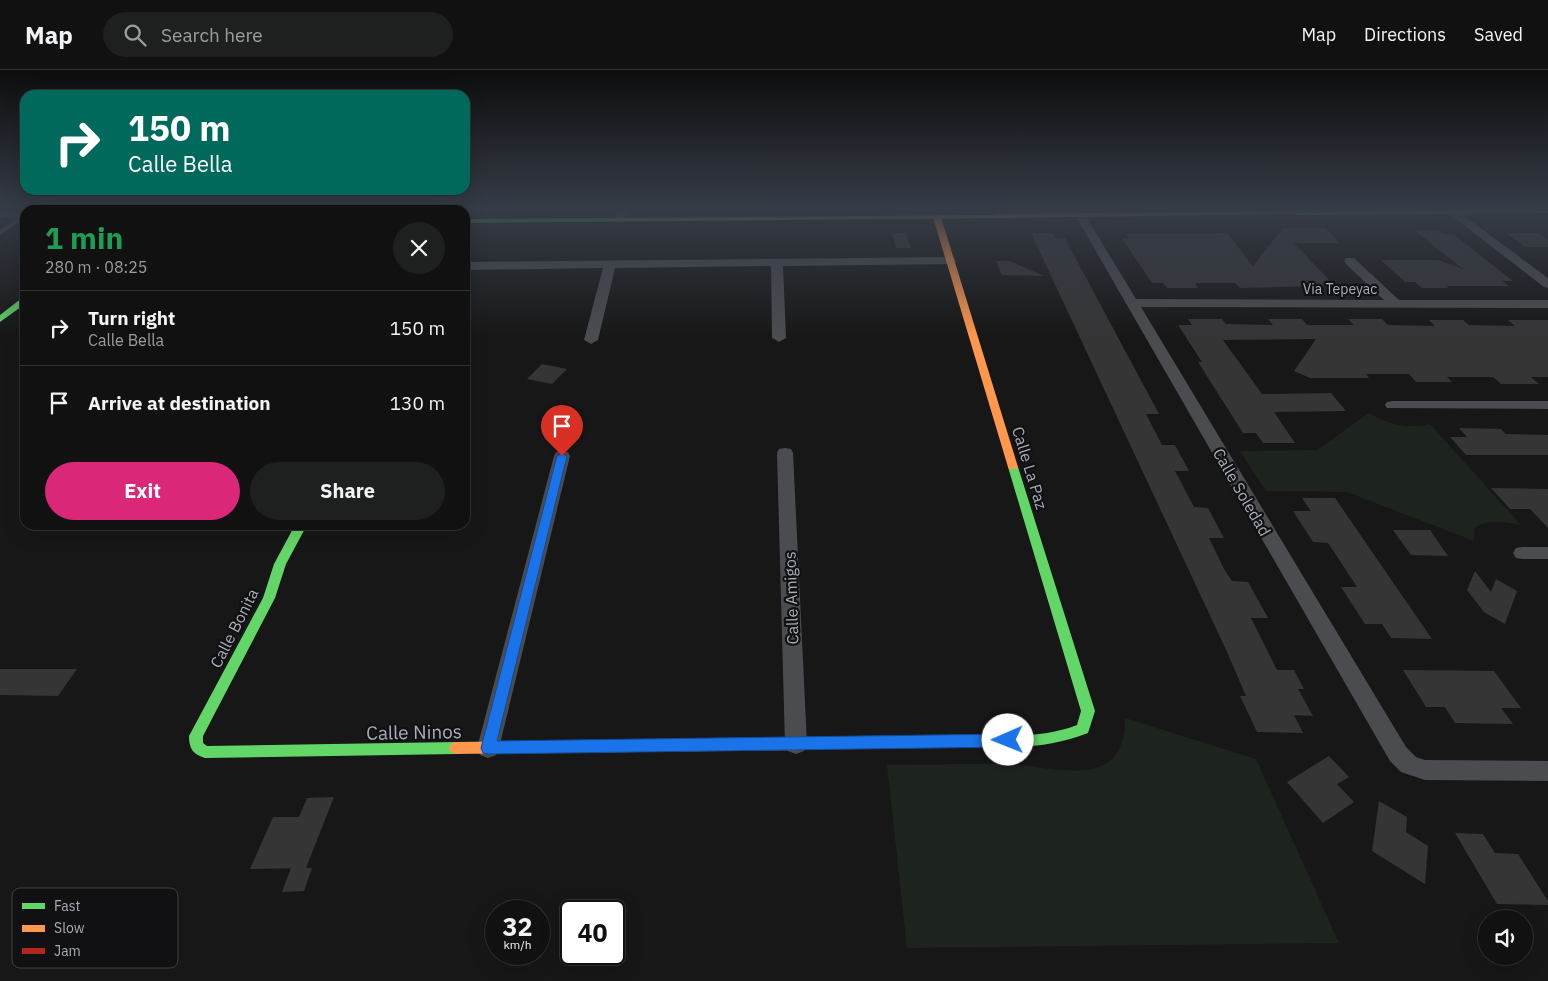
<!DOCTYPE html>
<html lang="en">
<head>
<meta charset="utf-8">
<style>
  :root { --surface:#111; --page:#1e1f1f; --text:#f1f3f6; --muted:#9c9d9f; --line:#303131; --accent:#db2777 }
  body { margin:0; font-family:"IBM Plex Sans",sans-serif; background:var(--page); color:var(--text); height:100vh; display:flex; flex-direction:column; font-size:19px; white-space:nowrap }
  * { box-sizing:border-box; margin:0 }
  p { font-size:16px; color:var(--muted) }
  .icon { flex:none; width:28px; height:28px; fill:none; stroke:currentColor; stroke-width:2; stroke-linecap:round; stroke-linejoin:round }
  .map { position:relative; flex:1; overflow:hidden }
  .sheet { position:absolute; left:20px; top:135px; width:450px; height:325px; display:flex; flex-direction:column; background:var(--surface); border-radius:15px; box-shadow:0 5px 20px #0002,0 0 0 1px var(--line) }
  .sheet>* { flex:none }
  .top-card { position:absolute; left:20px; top:20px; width:450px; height:105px; border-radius:15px; box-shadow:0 5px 20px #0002,0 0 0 1px var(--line); background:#00695c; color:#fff; overflow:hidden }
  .tools { position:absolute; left:1478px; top:840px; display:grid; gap:10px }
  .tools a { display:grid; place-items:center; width:55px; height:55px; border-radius:50%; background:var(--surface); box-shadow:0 5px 20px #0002,0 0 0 1px var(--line); font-size:25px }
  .speed { position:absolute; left:485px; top:830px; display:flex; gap:10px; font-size:25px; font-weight:700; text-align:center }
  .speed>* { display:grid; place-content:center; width:65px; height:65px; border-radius:50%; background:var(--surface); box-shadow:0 5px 20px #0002,0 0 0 1px var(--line); line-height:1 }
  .speed small { font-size:12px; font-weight:400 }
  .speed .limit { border:2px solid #111; border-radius:8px; background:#fff; color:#111 }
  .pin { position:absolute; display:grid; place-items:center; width:42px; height:42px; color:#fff; margin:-51px -21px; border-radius:50% 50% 50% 0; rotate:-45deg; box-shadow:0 0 5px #0007 }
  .pin .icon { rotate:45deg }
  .me { position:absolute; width:55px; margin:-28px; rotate:269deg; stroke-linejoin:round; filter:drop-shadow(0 0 4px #0008) }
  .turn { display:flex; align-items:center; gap:18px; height:105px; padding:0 25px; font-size:22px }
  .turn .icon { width:65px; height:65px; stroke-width:2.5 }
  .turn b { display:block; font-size:35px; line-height:42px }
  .round { display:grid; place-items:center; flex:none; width:52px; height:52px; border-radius:26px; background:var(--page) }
  .headline { display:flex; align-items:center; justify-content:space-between; height:85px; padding:0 25px }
  h1 { font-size:30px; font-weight:800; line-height:38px; color:#1e9e55 }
  .cta { display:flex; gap:10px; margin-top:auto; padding:10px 25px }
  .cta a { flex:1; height:58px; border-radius:30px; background:var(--accent); color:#fff; font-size:20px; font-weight:800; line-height:58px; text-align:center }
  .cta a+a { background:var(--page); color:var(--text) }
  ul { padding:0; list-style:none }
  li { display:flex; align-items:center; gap:15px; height:75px; padding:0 25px; border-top:1px solid var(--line) }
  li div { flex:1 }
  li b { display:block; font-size:19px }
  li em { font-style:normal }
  header { display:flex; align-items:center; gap:30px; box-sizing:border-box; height:70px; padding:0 25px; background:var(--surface); border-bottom:1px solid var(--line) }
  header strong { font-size:24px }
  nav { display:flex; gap:28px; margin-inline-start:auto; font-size:18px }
  .search { width:350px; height:45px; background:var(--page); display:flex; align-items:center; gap:12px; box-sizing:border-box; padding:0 18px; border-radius:28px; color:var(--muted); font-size:19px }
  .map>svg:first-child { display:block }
  .green { fill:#1d241e }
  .building { fill:#353536 }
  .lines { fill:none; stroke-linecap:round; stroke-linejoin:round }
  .lane { fill:#4b4c50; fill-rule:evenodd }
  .street { fill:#4b4c50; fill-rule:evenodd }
  .fast { fill:#63d668; fill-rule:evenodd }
  .slow { fill:#ff974d; fill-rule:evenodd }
  .jam { fill:#b3261e; fill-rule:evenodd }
  .route { fill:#1a73e8; stroke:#114b97 }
  .labels { text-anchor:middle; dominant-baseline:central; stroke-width:4.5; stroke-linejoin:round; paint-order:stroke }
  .far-street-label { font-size:14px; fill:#a8adb8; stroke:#111113 }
  .street-label { font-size:16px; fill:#a8adb8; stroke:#111113 }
  .near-street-label { font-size:19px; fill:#a8adb8; stroke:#111113 }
  .key { fill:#111113; stroke:#3e4045; stroke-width:1 }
  .key-label { font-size:14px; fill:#a8adb8 }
</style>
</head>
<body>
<header>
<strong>Map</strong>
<div class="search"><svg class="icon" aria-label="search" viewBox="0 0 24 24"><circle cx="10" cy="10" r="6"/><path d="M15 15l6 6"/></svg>Search here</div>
<nav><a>Map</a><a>Directions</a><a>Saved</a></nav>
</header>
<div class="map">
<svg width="1548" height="911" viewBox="0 0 1548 911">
  <rect width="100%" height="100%" fill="#171717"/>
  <g class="green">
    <path d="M1369,343C1388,355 1408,359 1430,354L1521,455C1506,452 1487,448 1474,459V471L1347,422L1266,421L1240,381L1317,380Z"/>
    <path d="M1125,648L1256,689L1339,873L907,878L887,695C926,695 964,693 1002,694C1049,694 1126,726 1125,648Z"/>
  </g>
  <g class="building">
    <polygon points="1283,158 1325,158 1340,173 1294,173 1330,211 1325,211 1330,216 1240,218 1235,213 1195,213 1198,218 1167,218 1163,213 1152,213 1122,168 1129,169 1126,164 1227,163 1253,196"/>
    <polygon points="1414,160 1438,160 1443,164 1453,164 1513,211 1502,211 1509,216 1447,216 1448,218 1422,218 1415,212 1405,212 1381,190 1438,190 1463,199"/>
    <polygon points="892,163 906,163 911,178 896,178"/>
    <polygon points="1031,163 1053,163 1055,168 1065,168 1069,176 1159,344 1146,344 1162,375 1175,375 1189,401 1175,401 1194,437 1208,438 1224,468 1209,468 1224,499 1232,511 1248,512 1268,548 1251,548 1277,600 1294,600 1304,619 1298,619 1313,646 1294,645 1303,663 1257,662 1240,626 1246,626 1228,584"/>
    <polygon points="1506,163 1538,163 1548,170 1548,177 1525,177"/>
    <polygon points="996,191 1010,191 1044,206 1002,205"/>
    <polygon points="1188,249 1222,249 1226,254 1273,255 1268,249 1302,249 1307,255 1354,255 1348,249 1382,249 1388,255 1435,256 1429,250 1463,250 1469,255 1515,256 1508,250 1548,250 1548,307 1531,307 1539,314 1501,314 1493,307 1447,307 1452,312 1416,312 1409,304 1366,304 1369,308 1310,308 1294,301 1316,269 1223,270 1262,324 1331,323 1346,341 1274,342 1295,373 1263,373 1256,363 1243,363 1198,292 1202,292 1178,255 1192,255"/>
    <polygon points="542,294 567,299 552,314 527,309"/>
    <polygon points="1459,358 1501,359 1506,364 1548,365 1548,385 1466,385 1450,367 1467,367"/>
    <polygon points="1491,418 1548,419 1548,458 1530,439 1510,439"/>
    <polygon points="1302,428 1335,428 1432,569 1391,568 1382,554 1365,554 1341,517 1357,517 1336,485 1328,473 1313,472 1293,441 1311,441"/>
    <polygon points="1393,460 1430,460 1448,486 1411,485"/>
    <polygon points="1475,501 1491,522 1496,509 1517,521 1505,554 1484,542 1467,520"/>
    <polygon points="0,599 77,599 58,626 0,625"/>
    <polygon points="1403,600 1494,601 1521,638 1501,638 1513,654 1455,653 1445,637 1426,637"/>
    <polygon points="1329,686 1349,707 1337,714 1354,732 1323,753 1287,712"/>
    <polygon points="334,727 306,798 250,799 273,747 299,747 307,728"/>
    <polygon points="1379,731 1407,747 1406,762 1428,776 1425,814 1372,781"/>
    <polygon points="1455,763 1483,764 1495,783 1518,784 1548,831 1548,835 1497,834"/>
    <polygon points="291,798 312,798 304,821 282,822"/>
  </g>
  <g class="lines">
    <g class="lane">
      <polygon points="99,139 104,139 98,140"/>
      <polygon points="25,144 25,148 0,165 0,160"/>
    </g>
    <g class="street">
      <polygon points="617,139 628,139 623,152 619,153 614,150"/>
      <polygon points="1443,139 1455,139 1548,208 1548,218 1544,217"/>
      <rect x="0" y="142" width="25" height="6"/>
      <polygon points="1080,142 1085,145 1136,229 1384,230 1346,194 1344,191 1346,188 1354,188 1399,230 1548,230 1548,238 1141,237 1406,677 1416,687 1425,690 1548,691 1548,711 1425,710 1401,702 1390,691 1075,145"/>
      <polygon points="950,187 954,188 956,191 954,194 783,196 786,268 779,272 772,268 771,196 615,198 598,270 591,274 584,270 603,198 465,200 465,192"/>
      <polygon points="1392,331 1548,331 1548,339 1387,338 1385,335 1387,332"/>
      <polygon points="785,378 791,379 793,383 807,674 804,681 796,684 788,681 785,674 777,383 779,379"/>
      <polygon points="562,381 568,382 570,386 499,678 496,685 488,688 480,685 477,678 554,386 556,382"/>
      <polygon points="1522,477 1548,477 1548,489 1522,489 1516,488 1513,483 1516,478"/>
    </g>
    <g class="fast">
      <polygon points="142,139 150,139 142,140"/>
      <polygon points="1548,139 1548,143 1295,145 1292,143 1295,141"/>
      <polygon points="997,145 998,146 995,148 465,153 465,149"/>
      <polygon points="22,228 25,228 25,234 0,252 0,245"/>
      <path d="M1013,394L1018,397L1095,641L1088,663C1048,679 1008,678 966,677L961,675L959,671L961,667L966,665C1003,665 1042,669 1077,655L1081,641L1008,397Z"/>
      <path d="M295,455H307L286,494L275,528L203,666V673L207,676L456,672L461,674L463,678L461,682L456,684L205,688C193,684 189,679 189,666L263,528L274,494Z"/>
    </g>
    <g class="slow">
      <polygon points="1295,141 1297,142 1297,144 995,148 992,146 995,144"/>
      <polygon points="937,145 941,147 1018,397 1017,399 1009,399 1008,397 933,147"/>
      <polygon points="799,668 804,670 806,674 804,678 799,680 456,684 451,682 449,678 451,674 456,672"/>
    </g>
    <polygon class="jam" points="966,665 971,667 973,671 971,675 966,677 799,680 794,678 792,674 794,670 799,668"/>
  </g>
  <linearGradient id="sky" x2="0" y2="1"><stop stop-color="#0d0d0d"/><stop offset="0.52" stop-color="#363c47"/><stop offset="1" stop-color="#363c47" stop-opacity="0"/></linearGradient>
  <rect width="1548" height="267" fill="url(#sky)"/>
  <polygon class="route" points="562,383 567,386 497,671 1008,664 1013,666 1015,670 1013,675 1008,677 488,684 483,683 481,678 557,386"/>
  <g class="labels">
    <g class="far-street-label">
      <text x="1340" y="219">Via Tepeyac</text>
    </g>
    <g class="street-label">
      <text transform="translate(1030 398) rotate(73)">Calle La Paz</text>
      <text transform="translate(1242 422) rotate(60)">Calle Soledad</text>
      <text transform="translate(791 528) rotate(-92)">Calle Amigos</text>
      <text transform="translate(234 558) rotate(-63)">Calle Bonita</text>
    </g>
    <g class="near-street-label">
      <text transform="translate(414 662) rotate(-1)">Calle Ninos</text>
    </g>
  </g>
  <rect x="12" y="818" width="166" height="80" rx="8" class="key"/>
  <rect x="22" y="833" width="23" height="6" fill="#63d668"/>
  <rect x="22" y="855" width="23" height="7" fill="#ff974d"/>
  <rect x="22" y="878" width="23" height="6" fill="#b3261e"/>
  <g class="key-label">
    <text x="54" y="841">Fast</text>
    <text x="54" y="863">Slow</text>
    <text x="54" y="886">Jam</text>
  </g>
</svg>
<div class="tools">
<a><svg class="icon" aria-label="sound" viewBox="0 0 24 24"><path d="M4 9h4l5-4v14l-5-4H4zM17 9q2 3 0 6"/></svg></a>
</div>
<div class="speed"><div>32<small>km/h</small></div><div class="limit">40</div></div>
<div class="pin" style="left:562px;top:386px;background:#d93025"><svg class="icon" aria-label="arrive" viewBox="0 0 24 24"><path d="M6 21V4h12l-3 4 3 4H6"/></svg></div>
<svg class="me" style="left:1008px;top:670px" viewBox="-20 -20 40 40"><circle r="19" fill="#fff"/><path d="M0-13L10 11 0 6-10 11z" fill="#1a73e8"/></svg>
<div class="top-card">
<div class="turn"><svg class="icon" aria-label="right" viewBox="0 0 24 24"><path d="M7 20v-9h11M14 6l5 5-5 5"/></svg><div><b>150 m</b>Calle Bella</div></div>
</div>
<section class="sheet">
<div class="headline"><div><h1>1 min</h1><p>280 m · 08:25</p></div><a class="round"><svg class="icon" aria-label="close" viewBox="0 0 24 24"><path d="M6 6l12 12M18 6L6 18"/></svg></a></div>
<ul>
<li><svg class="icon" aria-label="right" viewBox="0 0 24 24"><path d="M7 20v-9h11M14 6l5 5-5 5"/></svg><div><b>Turn right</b><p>Calle Bella</p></div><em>150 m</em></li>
<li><svg class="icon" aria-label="arrive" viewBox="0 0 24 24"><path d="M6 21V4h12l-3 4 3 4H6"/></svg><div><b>Arrive at destination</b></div><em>130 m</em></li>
</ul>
<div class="cta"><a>Exit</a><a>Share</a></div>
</section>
</div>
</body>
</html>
